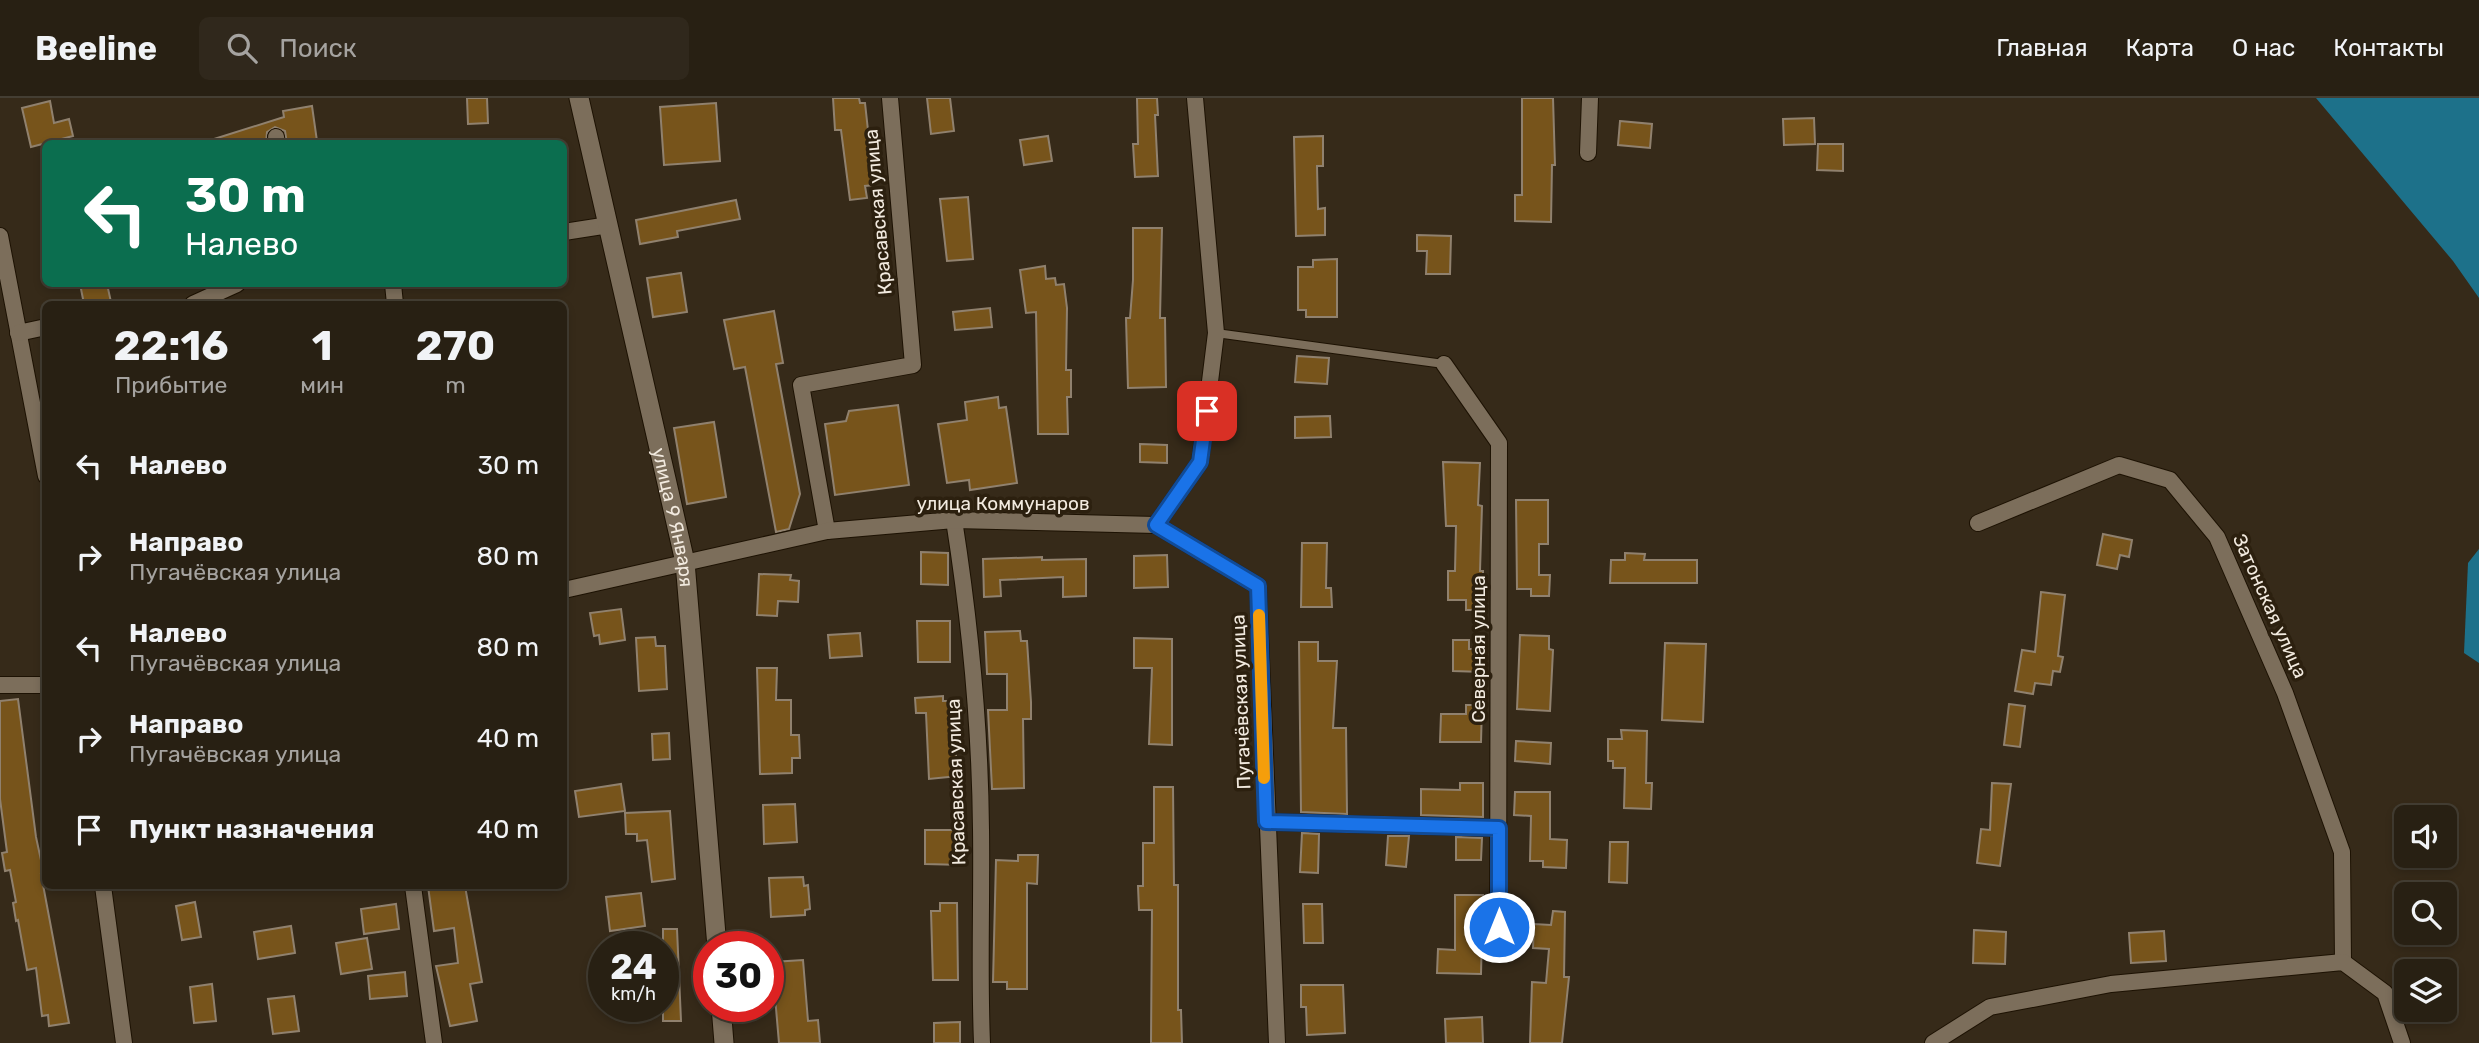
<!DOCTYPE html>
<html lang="ru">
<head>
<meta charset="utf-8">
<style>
  :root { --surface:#282013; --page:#30281c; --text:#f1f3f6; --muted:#a5a3a0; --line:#443e33 }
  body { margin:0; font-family:Rubik,sans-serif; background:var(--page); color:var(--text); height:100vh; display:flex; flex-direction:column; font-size:26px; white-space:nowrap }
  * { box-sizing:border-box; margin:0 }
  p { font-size:23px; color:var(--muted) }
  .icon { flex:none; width:38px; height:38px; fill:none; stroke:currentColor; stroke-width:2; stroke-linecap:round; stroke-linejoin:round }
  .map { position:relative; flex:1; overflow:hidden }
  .side { position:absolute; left:42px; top:203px; width:525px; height:588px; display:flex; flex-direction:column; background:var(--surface); border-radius:10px; box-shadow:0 4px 10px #0003,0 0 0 2px var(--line) }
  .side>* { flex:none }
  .guide { position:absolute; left:42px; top:42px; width:525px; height:147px; border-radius:10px; box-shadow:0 4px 10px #0003,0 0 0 2px var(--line); background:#0b6e4f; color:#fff; overflow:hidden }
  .tools { position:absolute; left:2394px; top:707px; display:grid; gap:14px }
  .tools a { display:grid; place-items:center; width:63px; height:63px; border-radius:10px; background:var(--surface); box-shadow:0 4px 10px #0003,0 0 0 2px var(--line); font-size:35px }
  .speed { position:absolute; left:588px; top:833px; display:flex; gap:14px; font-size:35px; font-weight:700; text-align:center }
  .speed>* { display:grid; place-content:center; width:91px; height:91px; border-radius:50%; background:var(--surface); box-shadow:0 4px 10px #0003,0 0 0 2px var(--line); line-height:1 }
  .speed small { font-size:18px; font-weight:400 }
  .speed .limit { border:10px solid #d22; background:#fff; color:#111 }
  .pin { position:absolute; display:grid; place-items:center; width:60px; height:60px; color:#fff; margin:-30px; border-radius:14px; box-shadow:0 4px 10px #0006 }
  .me { position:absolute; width:77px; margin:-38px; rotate:0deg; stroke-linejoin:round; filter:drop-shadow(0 0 5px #0008) }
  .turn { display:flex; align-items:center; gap:24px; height:147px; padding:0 28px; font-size:32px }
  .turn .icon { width:91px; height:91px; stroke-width:2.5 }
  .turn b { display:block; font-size:49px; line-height:60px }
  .eta { display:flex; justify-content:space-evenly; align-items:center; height:119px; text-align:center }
  .eta b { font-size:42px; font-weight:700; line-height:49px }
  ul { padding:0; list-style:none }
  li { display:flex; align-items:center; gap:21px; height:91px; padding:0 28px }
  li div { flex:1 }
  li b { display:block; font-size:26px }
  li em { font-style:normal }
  header { display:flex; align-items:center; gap:42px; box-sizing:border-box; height:98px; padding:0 35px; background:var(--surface); border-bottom:2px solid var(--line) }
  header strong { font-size:33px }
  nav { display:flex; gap:38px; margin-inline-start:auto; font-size:24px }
  .search { width:490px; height:63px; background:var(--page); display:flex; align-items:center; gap:18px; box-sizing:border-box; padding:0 24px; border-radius:10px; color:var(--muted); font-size:26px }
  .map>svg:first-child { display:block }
  .water { fill:#1d718a }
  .building { fill:#77541b; stroke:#90816e; stroke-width:2 }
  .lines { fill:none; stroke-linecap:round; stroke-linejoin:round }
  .service-casing { stroke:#1d1203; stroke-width:10 }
  .minor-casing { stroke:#1d1203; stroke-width:18 }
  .tertiary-casing { stroke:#1d1203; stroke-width:21 }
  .service { stroke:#7c6e5b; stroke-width:8 }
  .minor { stroke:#7c6e5b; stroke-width:16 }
  .tertiary { stroke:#7c6e5b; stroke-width:19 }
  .route-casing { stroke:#114b97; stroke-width:18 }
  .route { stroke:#1a73e8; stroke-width:12 }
  .slow { stroke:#f59e0b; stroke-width:12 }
  .labels { text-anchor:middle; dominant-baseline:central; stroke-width:7; stroke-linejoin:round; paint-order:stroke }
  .street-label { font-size:19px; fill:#f2eadf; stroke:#2c200f }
</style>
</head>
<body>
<header>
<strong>Beeline</strong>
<div class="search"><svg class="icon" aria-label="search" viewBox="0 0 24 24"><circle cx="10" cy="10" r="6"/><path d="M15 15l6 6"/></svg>Поиск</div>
<nav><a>Главная</a><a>Карта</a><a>О нас</a><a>Контакты</a></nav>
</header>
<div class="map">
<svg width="2479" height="945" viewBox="0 0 2479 945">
  <rect width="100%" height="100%" fill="#362a19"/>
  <g class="water">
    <polygon points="2316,0 2479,0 2479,200 2453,163"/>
    <polygon points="2479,451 2479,565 2464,555 2468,465"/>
  </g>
  <g class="building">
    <polygon points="467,0 487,0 488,25 468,26"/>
    <polygon points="833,0 859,0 860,5 865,5 874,87 865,88 867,100 850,102 841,32 835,32"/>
    <polygon points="927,0 950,0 954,33 931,36"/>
    <polygon points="1137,0 1157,0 1158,17 1155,17 1158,78 1135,79 1133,46 1138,46"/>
    <polygon points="1522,0 1553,0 1555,67 1552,67 1551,124 1515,123 1515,97 1522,97"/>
    <polygon points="50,3 54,25 69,21 73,38 31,49 22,10"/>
    <polygon points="716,5 720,63 664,67 660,9"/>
    <polygon points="312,8 317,43 287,46 285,33 275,29 267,34 266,46 212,46 211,42 284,19 283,13"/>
    <polygon points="1814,20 1815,46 1784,47 1783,21"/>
    <polygon points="1620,23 1652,26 1650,50 1618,47"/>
    <polygon points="1048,38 1052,63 1024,67 1020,42"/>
    <polygon points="1323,38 1323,68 1317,68 1318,111 1325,110 1325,137 1296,138 1294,39"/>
    <polygon points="1818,46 1843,46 1843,73 1817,72"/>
    <polygon points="968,99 973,161 947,163 940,101"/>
    <polygon points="736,102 740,121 677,133 678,139 640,146 636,122"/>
    <polygon points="1133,130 1162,130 1160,220 1165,220 1166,289 1128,290 1126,220 1130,220 1133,182"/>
    <polygon points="1417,137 1451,138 1450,176 1426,176 1427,153 1417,153"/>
    <polygon points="1337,161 1337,219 1306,219 1306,212 1298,212 1298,169 1313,169 1313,162"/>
    <polygon points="1045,168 1046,181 1055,180 1056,187 1064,186 1067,210 1066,272 1071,272 1071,299 1067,299 1068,336 1038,336 1036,214 1026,215 1020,172"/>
    <polygon points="681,175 687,214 653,219 647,180"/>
    <polygon points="80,186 107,186 111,204 84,206"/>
    <polygon points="990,210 992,229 955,232 953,214"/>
    <polygon points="774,213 783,265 776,266 800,396 789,431 776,434 745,269 734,271 724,222"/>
    <polygon points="1297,258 1329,260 1327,286 1295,284"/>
    <polygon points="998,299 999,310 1006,309 1017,385 970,392 969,382 947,385 938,326 967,322 965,304"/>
    <polygon points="898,307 909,387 835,397 825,326 846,323 849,313"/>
    <polygon points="1330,318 1331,339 1295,340 1295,319"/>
    <polygon points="714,324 726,399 687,406 674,330"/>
    <polygon points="1140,346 1167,347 1167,365 1140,364"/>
    <polygon points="1443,364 1480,365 1478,407 1482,408 1480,473 1483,473 1483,512 1466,512 1466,502 1448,502 1448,473 1455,473 1456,428 1446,428"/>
    <polygon points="1516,402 1548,402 1548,446 1539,446 1539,477 1550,477 1549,498 1531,498 1531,491 1517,491"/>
    <polygon points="2103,436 2132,442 2129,459 2120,457 2117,471 2097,467"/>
    <polygon points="1302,445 1327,445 1326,490 1331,490 1332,509 1301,509"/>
    <polygon points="921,454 948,455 948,487 921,486"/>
    <polygon points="1625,455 1645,456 1644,462 1697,462 1697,485 1610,485 1611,462 1625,462"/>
    <polygon points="1167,457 1168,489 1134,490 1134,458"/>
    <polygon points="1042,459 1042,462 1086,461 1086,498 1063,499 1063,479 1000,482 1001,498 984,499 983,461"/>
    <polygon points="759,476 791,477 790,482 799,483 798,504 778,503 777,518 757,517"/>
    <polygon points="2041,494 2065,497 2058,558 2063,559 2060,574 2053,573 2051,587 2035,585 2033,596 2015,593 2022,552 2035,554"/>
    <polygon points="621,511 625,542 600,546 599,537 594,538 590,515"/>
    <polygon points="917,523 950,523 950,564 918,564"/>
    <polygon points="1020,533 1021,543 1027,543 1031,604 1031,621 1023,621 1024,690 992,691 988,612 1007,612 1007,576 987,576 985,534"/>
    <polygon points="860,535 862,558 830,560 828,537"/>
    <polygon points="1520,537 1549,538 1549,551 1553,552 1550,613 1517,611"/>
    <polygon points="655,539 656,548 665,548 667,591 639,593 636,540"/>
    <polygon points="1134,540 1172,541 1172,647 1149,646 1152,570 1134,570"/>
    <polygon points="1453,542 1469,542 1469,551 1484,551 1483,574 1453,573"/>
    <polygon points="1299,544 1318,544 1318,563 1337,563 1333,630 1346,630 1347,716 1301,714"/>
    <polygon points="1665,545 1706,546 1703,624 1662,622"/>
    <polygon points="757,570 777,570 776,602 791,602 791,637 799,637 800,660 792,660 792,675 760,676"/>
    <polygon points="943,598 943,603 955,603 956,625 953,626 958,678 929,681 926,615 916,615 915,600"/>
    <polygon points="18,601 36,739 44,776 41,776 69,925 49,928 48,917 42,918 36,870 27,872 18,822 16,823 13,805 16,804 10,772 5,773 2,755 7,754 0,701 0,603"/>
    <polygon points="2009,606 2025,608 2020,649 2004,647"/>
    <polygon points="1466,607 1482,607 1481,644 1440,644 1441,616 1466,616"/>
    <polygon points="1621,632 1647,633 1646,685 1652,685 1651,711 1624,710 1625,670 1613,670 1613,663 1608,663 1608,641 1622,641"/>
    <polygon points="669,635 670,661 653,662 652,636"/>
    <polygon points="1516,643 1551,645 1550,666 1515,663"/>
    <polygon points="1460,685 1483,685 1483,719 1421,717 1421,691 1460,692"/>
    <polygon points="1992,685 2011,686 2000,768 1977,765 1981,731 1990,732"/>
    <polygon points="621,686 625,713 579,719 575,693"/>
    <polygon points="1154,689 1173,689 1174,787 1178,787 1178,912 1181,912 1182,945 1151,945 1152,812 1139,812 1138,788 1143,788 1143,745 1154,745"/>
    <polygon points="1515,694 1550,694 1550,741 1567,742 1566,770 1543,769 1543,763 1530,763 1531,718 1514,717"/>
    <polygon points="795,706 797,744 764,746 763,707"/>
    <polygon points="670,713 675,781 652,784 647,742 637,743 637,736 626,736 625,715"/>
    <polygon points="925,732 963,732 963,767 925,766"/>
    <polygon points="1302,735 1319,736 1318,775 1300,774"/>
    <polygon points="1388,738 1409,738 1406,769 1386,767"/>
    <polygon points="1456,739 1482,740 1481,762 1456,762"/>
    <polygon points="1610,744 1628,744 1627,785 1609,784"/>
    <polygon points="1018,757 1038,757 1037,786 1027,785 1027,891 1007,891 1007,884 993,884 996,762 1018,763"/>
    <polygon points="803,779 804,788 808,787 810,811 805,812 805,817 771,819 769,780"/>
    <polygon points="428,788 465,788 482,884 470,886 477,923 450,928 436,868 458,865 454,830 434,833"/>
    <polygon points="641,795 645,828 610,833 606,799"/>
    <polygon points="1455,797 1483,797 1481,876 1437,875 1438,851 1455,852"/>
    <polygon points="195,804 201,839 182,842 176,808"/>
    <polygon points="940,805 957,805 958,882 933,882 931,813 940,813"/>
    <polygon points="396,806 399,831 364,836 361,811"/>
    <polygon points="1303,806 1322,806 1323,845 1304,845"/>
    <polygon points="1553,813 1565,814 1564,879 1569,879 1562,945 1530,945 1532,884 1546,885 1549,851 1533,850 1534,826 1551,827"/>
    <polygon points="291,828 295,855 258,861 254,834"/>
    <polygon points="663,831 677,831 681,923 663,923"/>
    <polygon points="1974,832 2006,834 2005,866 1973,865"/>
    <polygon points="2164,833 2166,863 2131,865 2129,835"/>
    <polygon points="367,840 372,871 341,876 336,845"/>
    <polygon points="803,862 808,923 818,922 820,945 779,945 772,864"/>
    <polygon points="405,874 407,898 370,901 368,878"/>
    <polygon points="212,886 216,923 194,925 190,889"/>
    <polygon points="1301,887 1343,887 1345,935 1307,937 1306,909 1301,909"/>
    <polygon points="294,898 299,933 273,936 268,901"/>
    <polygon points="1482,919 1483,945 1446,945 1445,921"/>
    <polygon points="960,924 960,945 934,945 934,925"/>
  </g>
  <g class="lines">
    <g class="service-casing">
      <polyline id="service" points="1216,235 1444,266"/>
    </g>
    <g class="minor-casing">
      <g id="minor">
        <polyline points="276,39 277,46"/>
        <polyline points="1588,55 1590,0"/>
        <polyline points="564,134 609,127"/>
        <polyline points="0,138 46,378"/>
        <polyline points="393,186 395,206"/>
        <polyline points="193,206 237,186"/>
        <polyline points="18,235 46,229"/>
        <polyline points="1444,266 1499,345 1498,854"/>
        <path d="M954,422C970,524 980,628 981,731C982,803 979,873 982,945"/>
        <polyline points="1978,425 2119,367 2170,382 2217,439 2285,595 2342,754 2343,864"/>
        <polyline points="1156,427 1200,364 1216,235 1195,0"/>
        <polyline points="827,433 801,287 913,267 890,0"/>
        <polyline points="564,492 827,433 954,422 1156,427 1258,488 1277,945"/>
        <polyline points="0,587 46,587"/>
        <polyline points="1266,724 1499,730"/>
        <polyline points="103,788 124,945"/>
        <polyline points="413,788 434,945"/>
        <polyline points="1933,945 1990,909 2111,886 2343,864 2385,895 2402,945"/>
      </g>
    </g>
    <g class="tertiary-casing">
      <g id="tertiary">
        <path id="s1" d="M579,0L685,464L717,849"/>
        <polyline points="721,908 724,945"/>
      </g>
    </g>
    <use href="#service" class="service"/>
    <use href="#minor" class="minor"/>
    <use href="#tertiary" class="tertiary"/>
  </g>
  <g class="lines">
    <g class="route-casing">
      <polyline id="route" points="1207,313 1200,364 1156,427 1258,488 1266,724 1499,730 1499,829"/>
    </g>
    <use href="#route" class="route"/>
    <polyline class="slow" points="1259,517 1264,680"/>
  </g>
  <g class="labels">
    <g class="street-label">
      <text transform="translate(878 114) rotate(-95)">Красавская улица</text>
      <text x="1003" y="405">улица Коммунаров</text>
      <text stroke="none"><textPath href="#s1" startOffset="430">улица 9 Января</textPath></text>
      <text transform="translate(2270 508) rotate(66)">Затонская улица</text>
      <text transform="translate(1478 551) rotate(-90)">Северная улица</text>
      <text transform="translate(1241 604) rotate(-92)">Пугачёвская улица</text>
      <text transform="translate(956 684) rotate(-92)">Красавская улица</text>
    </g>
  </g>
</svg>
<div class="tools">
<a><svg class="icon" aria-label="sound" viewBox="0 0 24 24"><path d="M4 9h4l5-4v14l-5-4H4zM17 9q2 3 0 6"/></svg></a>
<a><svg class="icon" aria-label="search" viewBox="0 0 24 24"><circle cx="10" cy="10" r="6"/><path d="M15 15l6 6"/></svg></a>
<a><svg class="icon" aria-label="layers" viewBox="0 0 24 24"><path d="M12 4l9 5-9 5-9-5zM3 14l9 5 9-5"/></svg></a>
</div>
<div class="speed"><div>24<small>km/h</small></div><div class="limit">30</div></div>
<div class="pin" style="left:1207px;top:313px;background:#d93025"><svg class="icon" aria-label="arrive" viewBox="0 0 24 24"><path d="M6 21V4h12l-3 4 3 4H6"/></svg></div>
<svg class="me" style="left:1499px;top:829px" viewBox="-20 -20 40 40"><circle r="17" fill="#1a73e8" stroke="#fff" stroke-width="3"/><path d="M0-11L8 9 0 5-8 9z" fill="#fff"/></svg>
<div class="guide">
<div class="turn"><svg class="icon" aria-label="left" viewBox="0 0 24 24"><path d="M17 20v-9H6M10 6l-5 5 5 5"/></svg><div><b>30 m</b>Налево</div></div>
</div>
<section class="side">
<div class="eta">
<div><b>22:16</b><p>Прибытие</p></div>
<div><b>1</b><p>мин</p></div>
<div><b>270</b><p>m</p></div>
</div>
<ul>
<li><svg class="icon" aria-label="left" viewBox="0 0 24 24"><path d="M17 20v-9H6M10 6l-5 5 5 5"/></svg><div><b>Налево</b></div><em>30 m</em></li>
<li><svg class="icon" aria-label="right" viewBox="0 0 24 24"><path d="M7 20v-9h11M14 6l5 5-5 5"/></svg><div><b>Направо</b><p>Пугачёвская улица</p></div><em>80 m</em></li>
<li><svg class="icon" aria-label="left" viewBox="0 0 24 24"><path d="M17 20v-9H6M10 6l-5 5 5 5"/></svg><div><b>Налево</b><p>Пугачёвская улица</p></div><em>80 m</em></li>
<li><svg class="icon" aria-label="right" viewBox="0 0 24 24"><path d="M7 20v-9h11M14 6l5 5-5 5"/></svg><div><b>Направо</b><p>Пугачёвская улица</p></div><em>40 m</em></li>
<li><svg class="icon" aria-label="arrive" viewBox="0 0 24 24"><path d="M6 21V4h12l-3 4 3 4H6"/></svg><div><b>Пункт назначения</b></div><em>40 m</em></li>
</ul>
</section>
</div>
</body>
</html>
